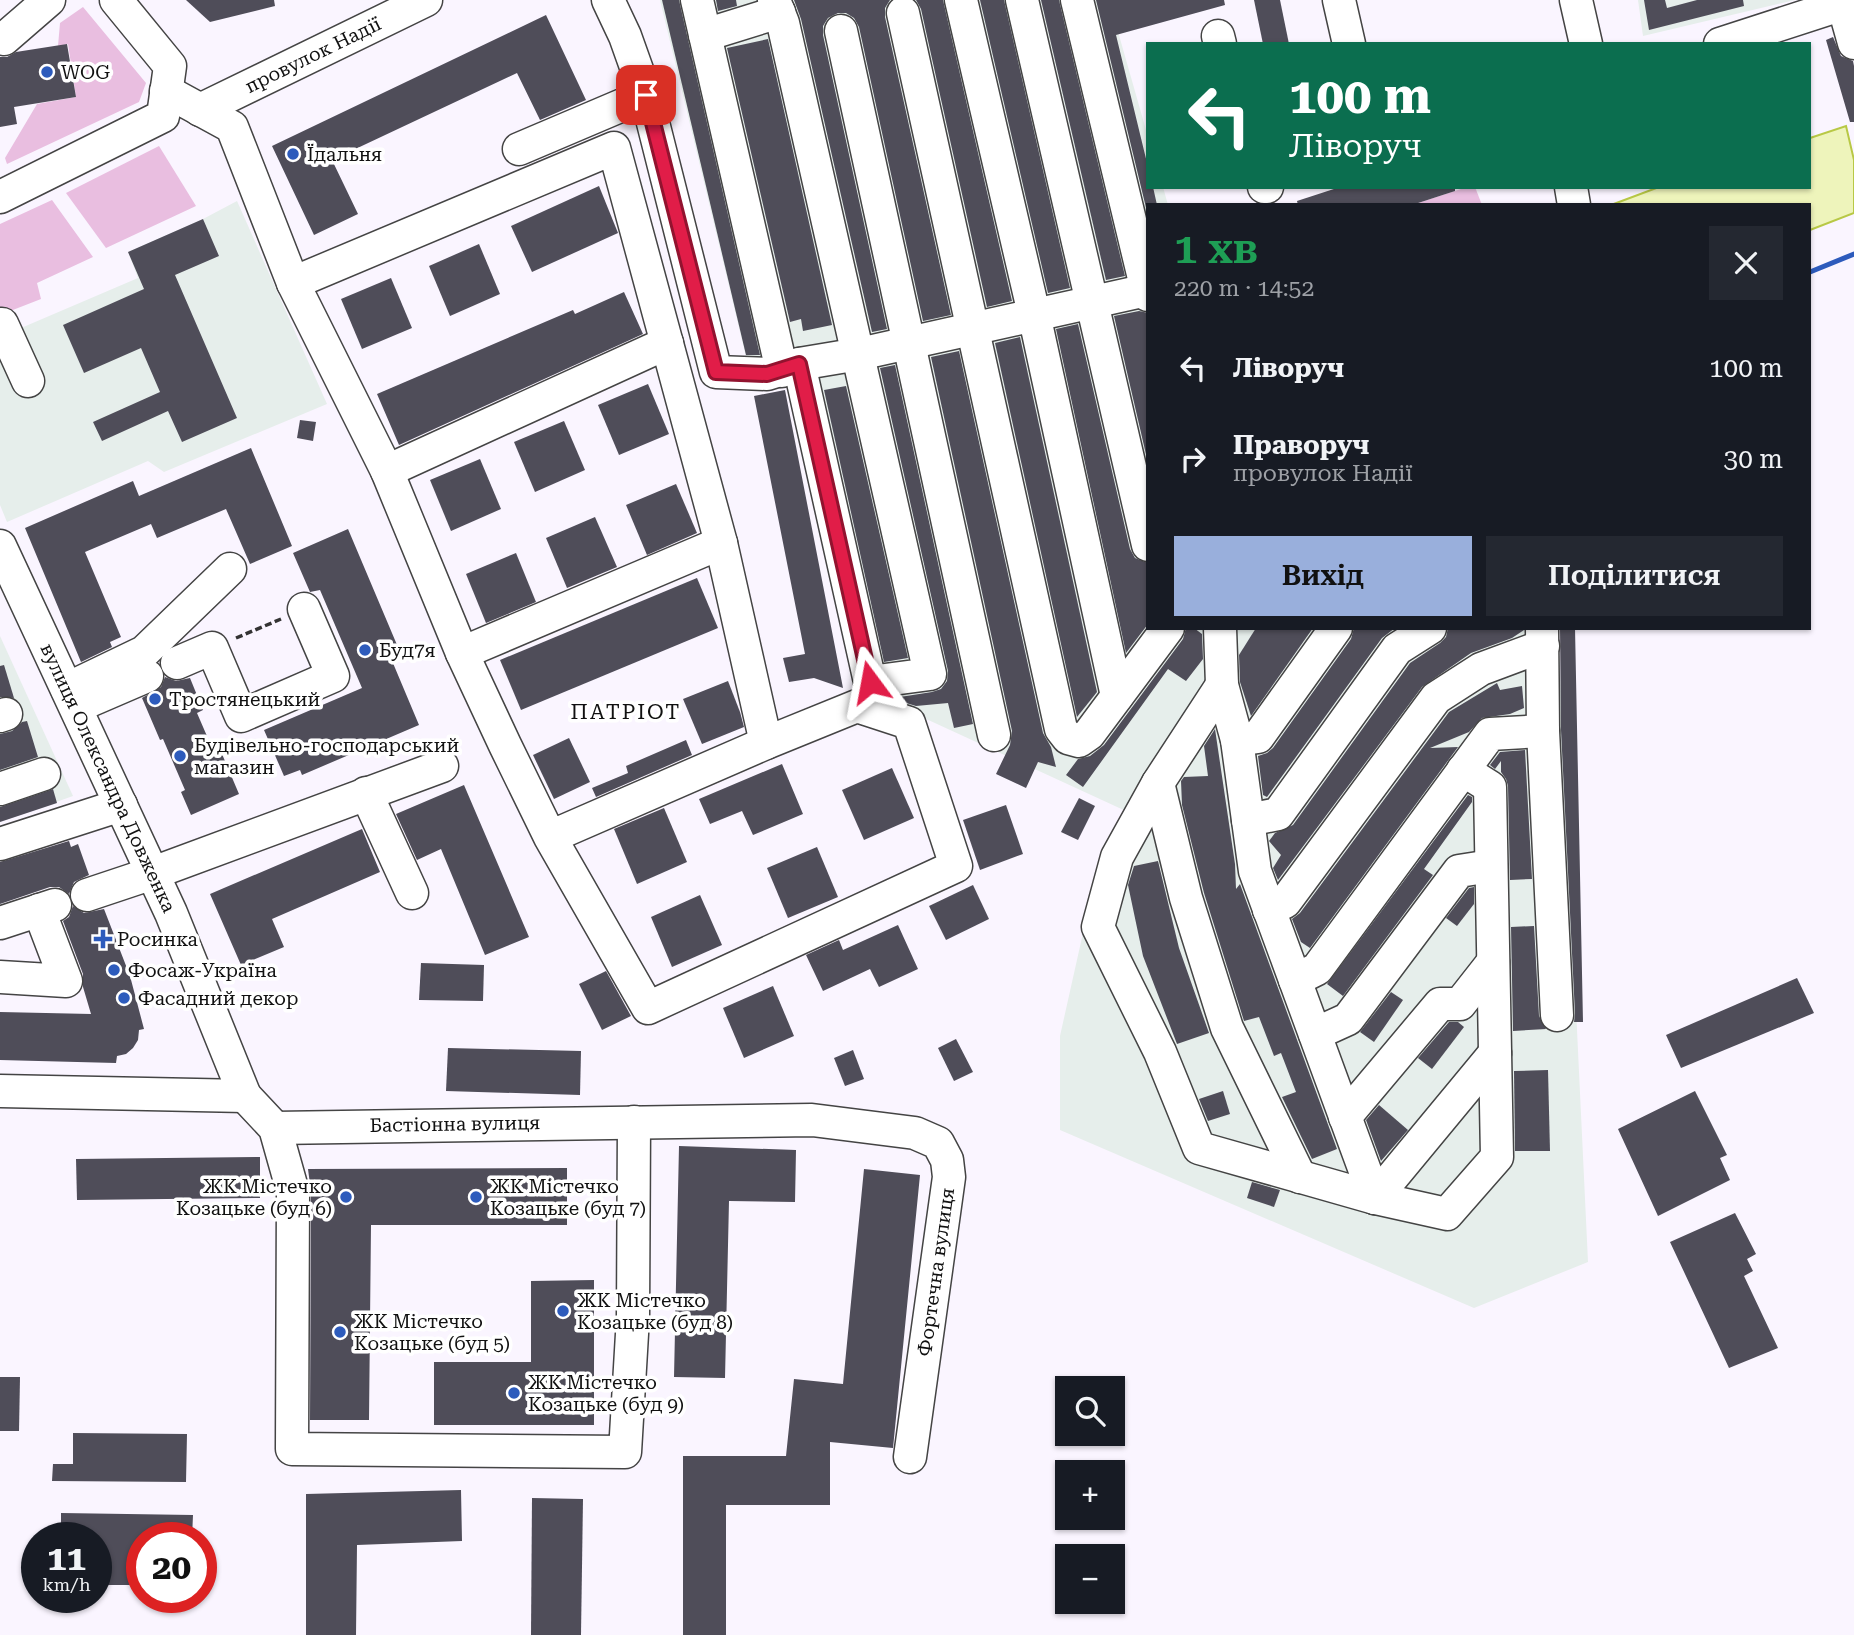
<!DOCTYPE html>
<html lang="uk">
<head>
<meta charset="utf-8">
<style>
  :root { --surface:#171b24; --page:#242831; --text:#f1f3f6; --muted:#9ea1a6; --accent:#99afdc }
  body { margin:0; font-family:"Roboto Serif",serif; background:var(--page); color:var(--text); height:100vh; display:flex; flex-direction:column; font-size:26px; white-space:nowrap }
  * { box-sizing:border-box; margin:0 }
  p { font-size:23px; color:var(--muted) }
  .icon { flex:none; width:38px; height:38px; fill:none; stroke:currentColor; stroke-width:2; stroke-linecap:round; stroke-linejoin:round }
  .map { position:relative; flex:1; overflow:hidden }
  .drawer { position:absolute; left:1146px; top:203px; width:665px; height:427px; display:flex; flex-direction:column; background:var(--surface); border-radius:0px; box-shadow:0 2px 5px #0004 }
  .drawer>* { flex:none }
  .top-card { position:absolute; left:1146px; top:42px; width:665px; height:147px; border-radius:0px; box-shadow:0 2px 5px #0004; background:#0b6e4f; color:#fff; overflow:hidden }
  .controls { position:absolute; left:1055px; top:1376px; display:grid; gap:14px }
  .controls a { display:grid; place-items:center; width:70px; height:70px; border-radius:0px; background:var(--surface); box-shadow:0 2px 5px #0004; font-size:35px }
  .speed { position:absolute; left:21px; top:1522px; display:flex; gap:14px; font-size:35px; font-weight:700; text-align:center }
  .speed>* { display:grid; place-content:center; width:91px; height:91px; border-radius:50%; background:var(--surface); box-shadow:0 2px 5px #0004; line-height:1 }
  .speed small { font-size:18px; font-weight:400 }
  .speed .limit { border:10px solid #d22; background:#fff; color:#111 }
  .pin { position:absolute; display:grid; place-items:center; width:60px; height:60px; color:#fff; margin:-30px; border-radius:14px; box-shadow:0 4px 10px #0006 }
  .me { position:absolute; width:77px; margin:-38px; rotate:347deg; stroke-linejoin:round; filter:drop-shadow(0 0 5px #0008) }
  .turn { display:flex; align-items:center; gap:24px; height:147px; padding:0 28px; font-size:32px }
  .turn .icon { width:91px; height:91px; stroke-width:2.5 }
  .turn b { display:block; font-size:49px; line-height:60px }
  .round { display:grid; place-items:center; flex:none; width:74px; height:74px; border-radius:0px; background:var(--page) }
  .summary { display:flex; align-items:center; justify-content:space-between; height:119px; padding:0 28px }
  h1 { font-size:42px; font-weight:600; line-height:52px; color:#1e9e55 }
  .cta { display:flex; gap:14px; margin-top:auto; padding:14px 28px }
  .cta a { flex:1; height:80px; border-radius:0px; background:var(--accent); color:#111; font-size:28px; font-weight:600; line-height:80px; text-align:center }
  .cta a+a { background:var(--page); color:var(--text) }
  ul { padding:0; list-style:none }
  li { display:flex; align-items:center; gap:21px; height:91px; padding:0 28px }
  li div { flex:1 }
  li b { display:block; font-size:26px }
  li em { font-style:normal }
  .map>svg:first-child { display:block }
  .industrial { fill:#e6eeeb }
  .green { fill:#e9bee0 }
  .water { fill:#eef4bb; stroke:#b8c845; stroke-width:2 }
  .building { fill:#4f4d59 }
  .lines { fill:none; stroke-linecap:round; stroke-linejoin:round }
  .minor-casing { stroke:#444; stroke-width:35 }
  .path { stroke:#333; stroke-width:3.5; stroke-dasharray:7 3.5; stroke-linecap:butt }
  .minor { stroke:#fff; stroke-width:32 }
  .rail { stroke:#2d5bbc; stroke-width:5 }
  .route-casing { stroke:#92132f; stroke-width:18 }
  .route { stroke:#e11d48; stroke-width:12 }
  .poi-dot { fill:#2d5bbc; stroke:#fff; stroke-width:2.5 }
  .labels { text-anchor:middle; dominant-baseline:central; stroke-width:7; stroke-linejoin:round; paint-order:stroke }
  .street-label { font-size:19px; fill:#111; stroke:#fff }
  .poi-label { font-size:19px; fill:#111; stroke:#fff; text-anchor:start }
  .neighbourhood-label { font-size:21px; letter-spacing:2px; fill:#111; stroke:#fff }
</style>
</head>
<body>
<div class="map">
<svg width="1854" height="1635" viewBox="0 0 1854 1635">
  <rect width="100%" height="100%" fill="#faf5ff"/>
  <g class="industrial">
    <polygon points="660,0 1109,0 1148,137 1148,187 1163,187 1168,205 1148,205 1148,628 1558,628 1588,1262 1474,1308 1060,1130 1060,1036 1087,915 1128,812 861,689 799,356 748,365"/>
    <polygon points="1638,0 1795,0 1643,36"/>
    <polygon points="237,201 327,404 164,472 148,461 7,522 0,505 0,337 138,278 128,252 203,219"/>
    <polygon points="0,636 73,796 0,822"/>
  </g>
  <g class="green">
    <polygon points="83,7 146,83 139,102 7,164 5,158 37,104 76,97 68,44 58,46 60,23"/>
    <polygon points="159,146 196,206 106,248 66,193"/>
    <polygon points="1467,187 1475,187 1482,205 1412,205"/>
    <polygon points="52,200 93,257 37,283 41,299 0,315 0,224"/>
  </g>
  <polygon class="water" points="1846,126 1854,160 1854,213 1810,230 1810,205 1611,205 1659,187 1810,187 1810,138"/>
  <g class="building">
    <polygon points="186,0 274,0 275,6 210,22"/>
    <polygon points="662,0 679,0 760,355 746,355"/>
    <polygon points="716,0 736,0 737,6 718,11"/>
    <polygon points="794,0 890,0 885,8 885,17 951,315 923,321 859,27 854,18 846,13 838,13 828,18 823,26 823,35 887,329 872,332 801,19"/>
    <polygon points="916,0 943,0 1012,301 987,307 921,9"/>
    <polygon points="980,0 1004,0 1070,288 1048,293"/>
    <polygon points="1041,0 1059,0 1125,276 1106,280"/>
    <polygon points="1096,0 1224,0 1225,5 1116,35 1148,167 1148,187 1153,187 1157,205 1148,205 1148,216"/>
    <polygon points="1254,0 1280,0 1289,44 1263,44"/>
    <polygon points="1644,0 1665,0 1667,8 1697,0 1743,0 1744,6 1649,30"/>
    <polygon points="546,15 586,100 540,120 517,73 332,160 358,214 314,235 272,146"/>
    <polygon points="1833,37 1841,56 1853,61 1854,66 1854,122 1850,122 1826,40"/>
    <polygon points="768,39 832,325 803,331 801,319 790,322 727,48"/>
    <polygon points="67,44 76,97 14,107 17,124 0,127 0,57 7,57 16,52"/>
    <polygon points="599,186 618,233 532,272 511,226"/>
    <polygon points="1340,187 1455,187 1455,191 1412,205 1298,205 1297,201"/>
    <polygon points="203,219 219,256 175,275 237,418 182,442 168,411 102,441 93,422 160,392 141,348 84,373 63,325 144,289 128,252"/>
    <polygon points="479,244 500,294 450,316 429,266"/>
    <polygon points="391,278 412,328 362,349 341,299"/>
    <polygon points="624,292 643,334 399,445 377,394 573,310 575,314"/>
    <polygon points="1139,311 1148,313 1148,463 1114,316"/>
    <polygon points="1078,324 1130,549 1135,558 1148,563 1148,624 1126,653 1056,329"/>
    <polygon points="1020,337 1097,692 1077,717 995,343"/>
    <polygon points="959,351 1043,733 1051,747 1056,767 1038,762 1026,788 996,774 1010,745 1012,731 931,357"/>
    <polygon points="895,365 973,724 954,728 948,703 916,706 900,701 900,697 932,692 941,689 947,681 948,671 880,368"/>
    <polygon points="648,384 669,434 619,455 598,405"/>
    <polygon points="846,386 908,658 884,662 824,390"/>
    <polygon points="785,390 843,688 814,678 789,682 783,658 805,654 754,396"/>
    <polygon points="300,420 316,422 313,441 297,438"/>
    <polygon points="564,421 585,470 535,492 514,442"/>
    <polygon points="251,448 292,546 250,564 226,509 157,538 151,524 85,552 121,637 110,642 112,647 81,662 25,528 133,481 139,496"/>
    <polygon points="480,459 501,509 451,531 430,480"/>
    <polygon points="676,484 697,533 647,555 626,505"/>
    <polygon points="595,517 617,567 567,588 546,538"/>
    <polygon points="348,529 400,652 390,656 419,725 302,775 300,770 284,776 264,730 362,688 320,590 310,592 293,553"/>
    <polygon points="516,553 536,602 486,623 466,574"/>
    <polygon points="697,578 718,628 521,710 500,660"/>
    <polygon points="1186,628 1194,628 1202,634 1203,659 1186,681 1168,669 1083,787 1066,775 1078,759 1090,756 1104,745 1183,639"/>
    <polygon points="1256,628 1313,628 1251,716 1240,682 1239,655"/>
    <polygon points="1354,628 1395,628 1382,638 1267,797 1263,795 1258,756 1267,753 1273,748 1351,639"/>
    <polygon points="1448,628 1524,630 1512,638 1471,653 1422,687 1278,880 1273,868 1281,855 1269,841 1275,833 1293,825 1410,663 1440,643 1446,637"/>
    <polygon points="1560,628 1575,628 1583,1022 1574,1022 1575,1014 1561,730"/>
    <polygon points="4,665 14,698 0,697 0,666"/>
    <polygon points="165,677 176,681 190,678 203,710 197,713 216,757 222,754 239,794 191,815 181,792 185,790 163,739 160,740 142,698 161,687"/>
    <polygon points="728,681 740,712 744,727 702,744 683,699"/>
    <polygon points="1497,683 1500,690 1522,686 1524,708 1510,714 1482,718 1469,732 1430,748 1458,747 1310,948 1301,942 1292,919 1300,913 1449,712"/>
    <polygon points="27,721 38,757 0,770 0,734 12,731 22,722"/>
    <polygon points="1215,729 1235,864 1236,889 1240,884 1337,1149 1312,1159 1282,1097 1296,1092 1281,1053 1274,1056 1259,1017 1244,1021 1204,893 1182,805 1181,781 1184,777 1208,776 1204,746"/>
    <polygon points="569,738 590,782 554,799 533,755"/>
    <polygon points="686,740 692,755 596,797 592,788 628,773 626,766"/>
    <polygon points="1525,750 1532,879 1510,880 1508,786 1506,779 1501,772 1501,761 1495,769 1490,765 1500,752"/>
    <polygon points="782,764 803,814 753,835 742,811 710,824 699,799"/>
    <polygon points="892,768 914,818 864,840 842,790"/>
    <polygon points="464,785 529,937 485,955 441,849 417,860 396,814"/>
    <polygon points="53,789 57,803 0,822 0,807"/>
    <polygon points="1468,795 1472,797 1472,802 1424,869 1433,875 1343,996 1327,984"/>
    <polygon points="1079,798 1095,806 1078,840 1061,832"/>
    <polygon points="1006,805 1023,854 980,870 963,820"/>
    <polygon points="664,808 687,862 637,884 614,829"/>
    <polygon points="362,829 380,872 272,919 284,947 241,965 210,894"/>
    <polygon points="69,841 71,847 78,844 89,875 74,882 69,894 59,887 50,887 0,904 0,862"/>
    <polygon points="817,847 838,897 788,918 767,868"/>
    <polygon points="1158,861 1179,948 1209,1033 1177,1044 1143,956 1128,885 1134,866"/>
    <polygon points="973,885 989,919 946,940 929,906"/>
    <polygon points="1474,887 1474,904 1457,926 1446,918 1469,888"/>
    <polygon points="700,895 722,945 672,967 651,917"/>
    <polygon points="73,906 84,913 104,909 130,976 144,1029 139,1030 138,1040 133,1048 126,1054 117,1056 116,1063 0,1060 0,1012 91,1014 83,987 83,974 63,921 69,917"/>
    <polygon points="898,925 918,969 879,987 870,969 823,991 806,955 839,940 843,950"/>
    <polygon points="1534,926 1539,1016 1546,1029 1513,1031 1511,927"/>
    <polygon points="421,963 484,965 483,1001 419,1000"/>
    <polygon points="606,971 631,1016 602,1030 579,984"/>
    <polygon points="1797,978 1814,1013 1681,1068 1666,1035"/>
    <polygon points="773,986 794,1036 744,1058 723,1008"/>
    <polygon points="1391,992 1403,1000 1374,1042 1360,1032"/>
    <polygon points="1449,1022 1458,1022 1464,1027 1432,1069 1418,1058"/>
    <polygon points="956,1039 973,1072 954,1081 938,1048"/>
    <polygon points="448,1048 581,1051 580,1095 446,1091"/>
    <polygon points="853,1050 864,1079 845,1086 834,1058"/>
    <polygon points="1548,1070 1550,1151 1515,1151 1514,1071"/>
    <polygon points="1223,1091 1230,1114 1208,1121 1199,1099"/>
    <polygon points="1695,1091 1727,1155 1720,1158 1730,1180 1658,1216 1618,1129"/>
    <polygon points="1379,1105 1408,1130 1381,1161 1366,1120"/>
    <polygon points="679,1146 796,1150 795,1202 729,1201 725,1378 674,1377"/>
    <polygon points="260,1157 260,1198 77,1200 76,1159"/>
    <polygon points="567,1168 567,1225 371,1225 369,1420 310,1420 311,1192 308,1169"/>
    <polygon points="864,1169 920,1175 893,1448 830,1442 830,1505 726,1505 726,1635 683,1635 683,1456 786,1456 794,1379 843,1384"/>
    <polygon points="1252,1182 1280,1190 1274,1207 1247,1198"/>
    <polygon points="1735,1213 1756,1254 1747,1259 1753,1271 1744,1276 1778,1348 1729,1368 1670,1242"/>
    <polygon points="594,1280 594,1425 434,1425 434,1362 531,1362 531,1281"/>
    <polygon points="0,1377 20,1377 19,1431 0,1431"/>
    <polygon points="73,1433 187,1434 186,1482 52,1481 53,1464 73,1464"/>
    <polygon points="461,1490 462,1541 357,1545 356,1635 306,1635 306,1494"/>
    <polygon points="532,1498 583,1499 581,1635 531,1635"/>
    <polygon points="61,1513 193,1515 192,1538 142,1538 142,1585 96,1585 96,1538 61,1538"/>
  </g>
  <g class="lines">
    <g class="minor-casing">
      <g id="minor">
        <polyline points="608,0 625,36 646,95 716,372 767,374 799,364 859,354 1147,290"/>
        <polyline points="697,0 782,371"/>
        <polyline points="774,0 783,23 930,674 870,682 799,364"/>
        <polyline points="961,0 1034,314 1117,696"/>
        <polyline points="1022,0 1148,545"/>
        <polyline points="1077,0 1148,295"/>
        <polyline points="1339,0 1349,44"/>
        <polyline points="1576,0 1586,44"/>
        <polyline points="1842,0 1854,43"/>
        <polyline points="903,13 1061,729 1068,738 1079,741 1089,734 1168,628"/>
        <polyline points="841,31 994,735"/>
        <polyline points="705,35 779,12"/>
        <polyline points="1218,36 1220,44"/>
        <polyline points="4,39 49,0"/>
        <polyline points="1720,44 1843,4"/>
        <polyline points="166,91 232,127 293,283 387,471 462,653 505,745 550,837 648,1008 956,866 909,723 857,706 766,743 550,837"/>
        <polyline points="200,110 426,0"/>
        <polyline points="519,149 646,95"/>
        <polyline points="1264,187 1267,187"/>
        <polyline points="1571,187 1574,205"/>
        <polyline points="0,197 163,116 170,66 116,0"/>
        <polyline points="293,283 614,148 721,543 766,743"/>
        <polyline points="0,324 2,324 28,381"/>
        <polyline points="387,471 667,343"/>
        <polyline points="0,546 171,913 245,1096 0,1091"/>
        <polyline points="1220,628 1222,685 1237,740 1255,871 1375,1198"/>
        <polyline points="1542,628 1543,731 1557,1015"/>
        <polyline points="462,653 721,543"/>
        <polyline points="177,663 212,648 241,716 333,676 304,609"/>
        <polyline points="1222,685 1158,783 1117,857 1098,927 1160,1052 1199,1148 1375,1198 1447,1214 1497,1157 1490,787 1463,770"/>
        <polyline points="67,689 144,652 230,569"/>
        <polyline points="89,701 147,676"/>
        <polyline points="0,716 6,714"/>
        <polyline points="1237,740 1258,737 1336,628"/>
        <polyline points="1158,783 1186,898 1227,1028 1300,1177"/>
        <polyline points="0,789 44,774"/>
        <polyline points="366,793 412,893"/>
        <polyline points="1248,820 1278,814 1397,649 1430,628"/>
        <polyline points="0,844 121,805"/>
        <polyline points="87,895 153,873 442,766"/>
        <polyline points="1269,910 1285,902 1436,698 1481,669 1543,646"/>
        <polyline points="0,923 55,905"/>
        <polyline points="0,977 66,981 39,910"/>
        <polyline points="1295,980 1317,969 1490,734 1543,731"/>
        <polyline points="1315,1034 1348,1019 1459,871 1491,866"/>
        <polyline points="245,1096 275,1128 293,1192 292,1449 625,1452 633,1317 634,1122"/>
        <polyline points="1345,1117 1440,1004 1460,1004 1493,962"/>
        <polyline points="275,1128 812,1120 915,1133 938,1143 947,1160 949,1177 910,1457"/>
        <polyline points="1375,1198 1495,1053"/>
      </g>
    </g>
    <polyline class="path" points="236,638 281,619"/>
    <use href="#minor" class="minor"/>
    <polyline class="rail" points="1810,272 1854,254"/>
  </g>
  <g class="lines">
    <g class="route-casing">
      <polyline id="route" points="646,95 716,372 767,374 799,364 870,682"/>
    </g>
    <use href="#route" class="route"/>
  </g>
  <g class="poi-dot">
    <circle cx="47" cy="72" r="7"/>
    <circle cx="293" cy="154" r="7"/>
    <circle cx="365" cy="650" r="7"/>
    <circle cx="155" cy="699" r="7"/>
    <circle cx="180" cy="756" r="7"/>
    <path d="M99.5 928.5h7v7h7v7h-7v7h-7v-7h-7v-7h7z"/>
    <circle cx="114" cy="970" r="7"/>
    <circle cx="124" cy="998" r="7"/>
    <circle cx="346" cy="1197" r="7"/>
    <circle cx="476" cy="1197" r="7"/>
    <circle cx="563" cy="1311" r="7"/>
    <circle cx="340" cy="1332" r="7"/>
    <circle cx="514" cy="1393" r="7"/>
  </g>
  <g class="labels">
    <g class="street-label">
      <text transform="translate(313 55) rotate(-26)">провулок Надії</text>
      <text transform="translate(108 778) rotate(65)">вулиця Олександра Довженка</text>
      <text transform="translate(455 1124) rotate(-1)">Бастіонна вулиця</text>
      <text transform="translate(936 1272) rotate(-82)">Фортечна вулиця</text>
    </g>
    <g class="poi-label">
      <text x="61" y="72">WOG</text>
      <text x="307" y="154">Їдальня</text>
      <text x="379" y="650">Буд7я</text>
      <text x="169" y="699">Тростянецький</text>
      <text x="194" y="745">Будівельно-господарський<tspan x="194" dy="22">магазин</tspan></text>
      <text x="117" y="939">Росинка</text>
      <text x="128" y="970">Фосаж-Україна</text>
      <text x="138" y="998">Фасадний декор</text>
      <text x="332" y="1186" text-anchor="end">ЖК Містечко<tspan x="332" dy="22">Козацьке (буд 6)</tspan></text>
      <text x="490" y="1186">ЖК Містечко<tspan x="490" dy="22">Козацьке (буд 7)</tspan></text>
      <text x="577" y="1300">ЖК Містечко<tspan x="577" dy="22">Козацьке (буд 8)</tspan></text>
      <text x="354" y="1321">ЖК Містечко<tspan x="354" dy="22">Козацьке (буд 5)</tspan></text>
      <text x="528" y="1382">ЖК Містечко<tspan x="528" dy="22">Козацьке (буд 9)</tspan></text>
    </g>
    <g class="neighbourhood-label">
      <text x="626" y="712">ПАТРІОТ</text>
    </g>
  </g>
</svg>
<div class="controls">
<a><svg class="icon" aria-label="search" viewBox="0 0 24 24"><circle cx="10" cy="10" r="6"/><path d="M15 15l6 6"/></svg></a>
<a>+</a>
<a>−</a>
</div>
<div class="speed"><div>11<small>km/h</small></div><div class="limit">20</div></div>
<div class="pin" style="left:646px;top:95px;background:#d93025"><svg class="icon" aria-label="arrive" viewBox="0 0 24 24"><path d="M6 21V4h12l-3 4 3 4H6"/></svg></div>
<svg class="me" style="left:870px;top:682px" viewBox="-20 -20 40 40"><path d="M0-17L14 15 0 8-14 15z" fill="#e11d48" stroke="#fff" stroke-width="4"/></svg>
<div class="top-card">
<div class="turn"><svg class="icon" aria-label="left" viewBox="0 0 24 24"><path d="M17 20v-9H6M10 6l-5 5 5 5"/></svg><div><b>100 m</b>Ліворуч</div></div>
</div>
<section class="drawer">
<div class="summary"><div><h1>1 хв</h1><p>220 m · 14:52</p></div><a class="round"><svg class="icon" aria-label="close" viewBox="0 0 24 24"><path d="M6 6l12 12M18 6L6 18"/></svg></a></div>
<ul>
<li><svg class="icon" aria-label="left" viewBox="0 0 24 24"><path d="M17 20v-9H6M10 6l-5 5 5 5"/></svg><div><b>Ліворуч</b></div><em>100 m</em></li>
<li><svg class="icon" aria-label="right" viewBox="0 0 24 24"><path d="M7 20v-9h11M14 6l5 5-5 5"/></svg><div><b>Праворуч</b><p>провулок Надії</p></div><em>30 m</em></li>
</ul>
<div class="cta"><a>Вихід</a><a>Поділитися</a></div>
</section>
</div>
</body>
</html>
